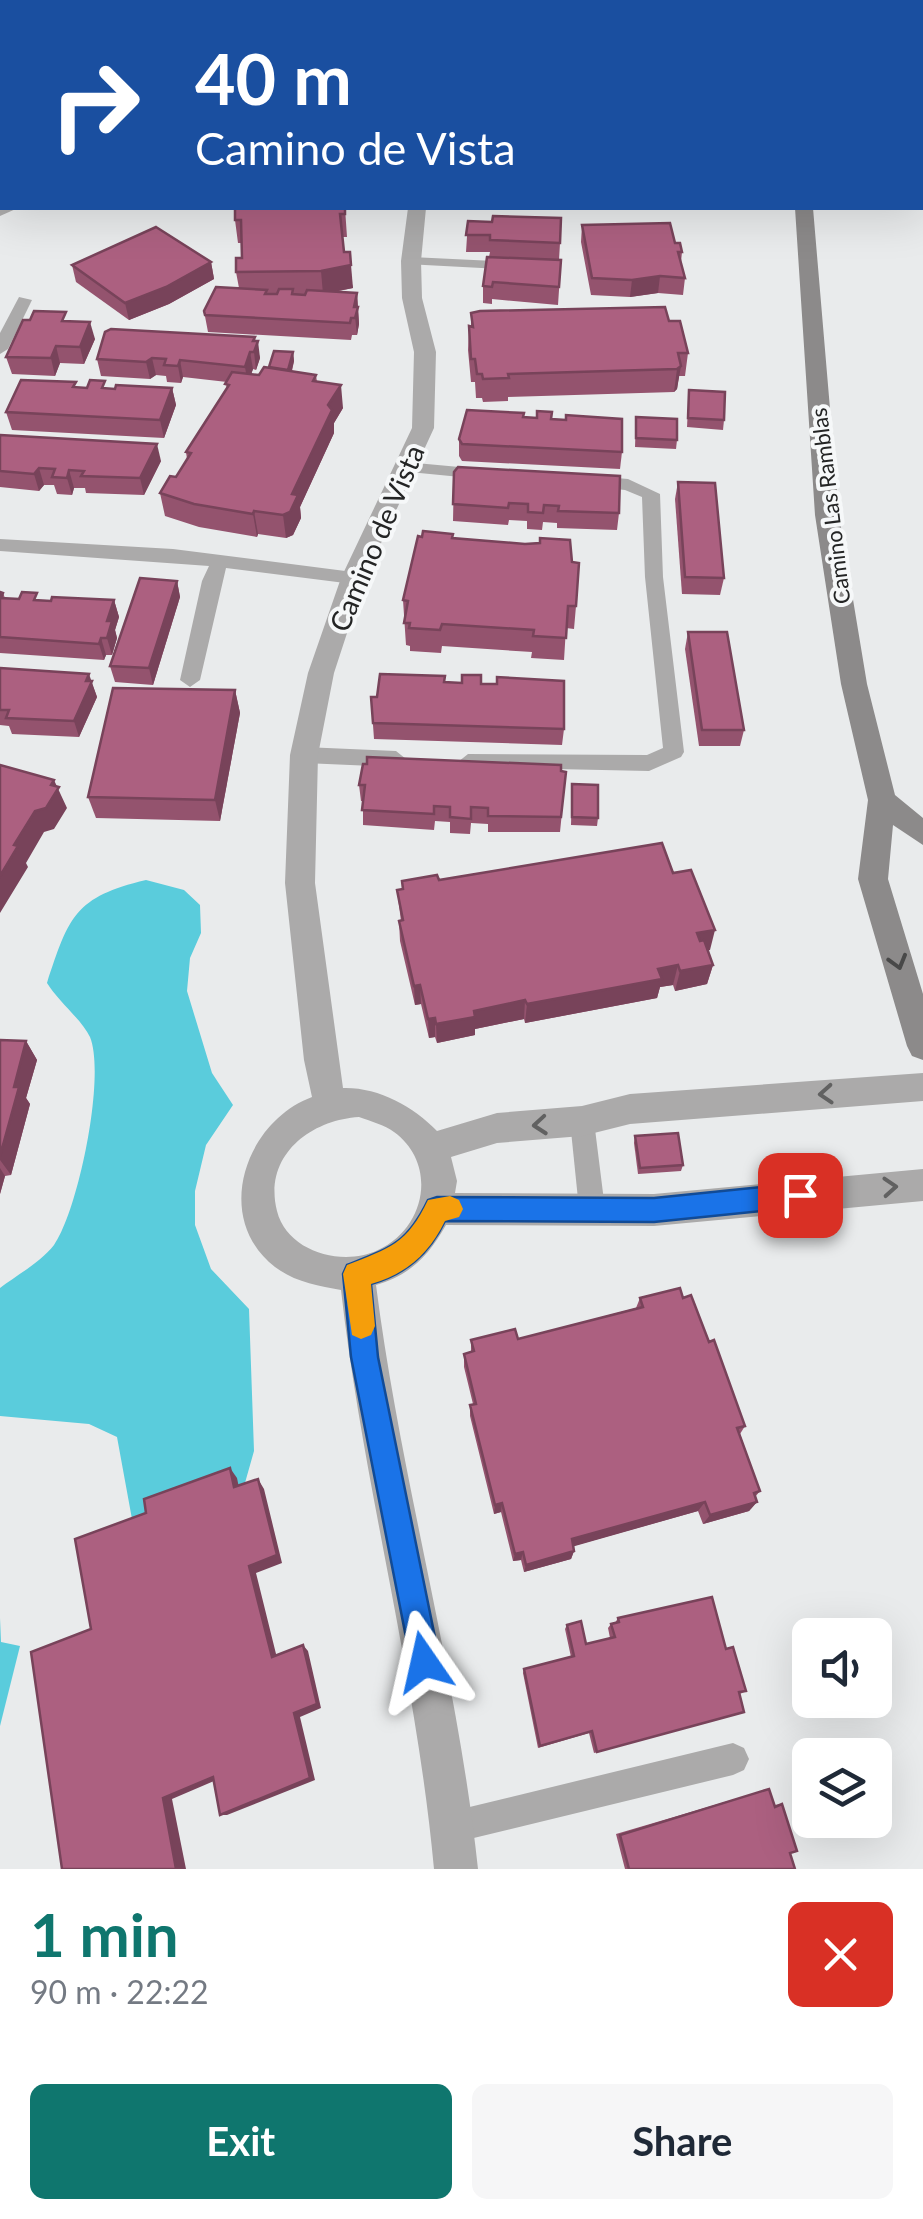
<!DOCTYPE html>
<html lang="en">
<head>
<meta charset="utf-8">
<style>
  :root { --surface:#fff; --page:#f6f6f7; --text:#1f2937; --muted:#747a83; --accent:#0f766e }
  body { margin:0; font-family:Lato,sans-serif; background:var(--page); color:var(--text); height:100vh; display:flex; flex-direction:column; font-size:38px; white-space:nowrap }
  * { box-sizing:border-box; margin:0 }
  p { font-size:32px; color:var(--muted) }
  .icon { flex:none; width:55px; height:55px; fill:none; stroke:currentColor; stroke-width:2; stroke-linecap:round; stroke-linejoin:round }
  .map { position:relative; height:1869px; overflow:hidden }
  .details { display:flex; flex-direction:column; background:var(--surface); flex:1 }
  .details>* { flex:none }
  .guide { position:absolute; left:0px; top:0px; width:925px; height:210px; box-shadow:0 10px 40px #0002; background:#1a4fa0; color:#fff; overflow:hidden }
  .fabs { position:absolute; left:792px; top:1618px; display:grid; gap:20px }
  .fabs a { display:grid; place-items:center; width:100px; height:100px; border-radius:15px; background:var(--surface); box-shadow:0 10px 40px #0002; font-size:50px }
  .pin { position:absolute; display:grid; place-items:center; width:85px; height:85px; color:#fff; margin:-42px; border-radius:20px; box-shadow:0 5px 15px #0006 }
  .me { position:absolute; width:110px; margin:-55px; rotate:349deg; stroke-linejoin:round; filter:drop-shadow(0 0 8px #0008) }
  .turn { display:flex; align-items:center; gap:35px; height:210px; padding:0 30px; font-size:45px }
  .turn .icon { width:130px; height:130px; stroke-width:2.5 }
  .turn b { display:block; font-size:70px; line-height:85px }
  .round { display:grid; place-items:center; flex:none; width:105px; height:105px; border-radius:15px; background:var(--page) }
  .head { display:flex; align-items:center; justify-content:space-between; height:170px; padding:0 30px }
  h1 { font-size:60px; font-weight:700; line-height:75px; color:var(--accent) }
  .button { display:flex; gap:20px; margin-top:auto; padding:20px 30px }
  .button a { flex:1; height:115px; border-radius:15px; background:var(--accent); color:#fff; font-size:40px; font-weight:700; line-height:115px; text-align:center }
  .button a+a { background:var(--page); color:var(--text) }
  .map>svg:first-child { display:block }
  .water { fill:#5accdc }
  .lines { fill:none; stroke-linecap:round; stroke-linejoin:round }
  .service { fill:#abaaaa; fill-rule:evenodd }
  .minor { fill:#abaaaa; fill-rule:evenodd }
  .tertiary { fill:#abaaaa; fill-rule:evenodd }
  .secondary { fill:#8c8a8a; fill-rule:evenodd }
  .wall { fill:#94536e }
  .shaded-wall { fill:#78435a }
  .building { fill:#ac6080; stroke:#78435a; stroke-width:2.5 }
  .oneway { stroke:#484848 }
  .oneway2 { stroke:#616161 }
  .route { fill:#1a73e8; stroke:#114b97; stroke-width:2.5 }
  .slow { fill:#f59e0b }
  .labels { text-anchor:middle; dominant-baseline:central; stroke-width:8; stroke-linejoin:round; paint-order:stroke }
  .far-street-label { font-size:22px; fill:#242525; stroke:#f6f8f9 }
  .street-label { font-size:28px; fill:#242525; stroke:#f6f8f9 }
</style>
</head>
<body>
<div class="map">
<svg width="923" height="1869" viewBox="0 0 923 1869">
  <rect width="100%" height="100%" fill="#e9ebec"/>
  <g class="water">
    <path d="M146,880L184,890L200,905L201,933L190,958L187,991L212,1073L233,1105L206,1145L195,1191V1225L211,1269L249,1309L254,1451L241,1497L134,1530L117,1437L89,1424L0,1416V1288C17,1275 41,1262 54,1245C78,1211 106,1077 90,1037C82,1020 58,1001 47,983C69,916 75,897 146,880Z"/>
    <polygon points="0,1618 1,1642 20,1646 0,1726"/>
  </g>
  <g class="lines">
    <g class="service">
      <polygon points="411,257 517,262 524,266 517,270 406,264 404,261"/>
      <polygon points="19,297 32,300 8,349 0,354 0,333"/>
      <polygon points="405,462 481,469 490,474 481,479 399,471 396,467"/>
      <polygon points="593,476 628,479 660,494 663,577 684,752 681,757 649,771 461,767 458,762 468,754 647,755 663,748 645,577 642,497 625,490 587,486 587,478"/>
      <polygon points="0,539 173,549 353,572 362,578 353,584 226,568 200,680 190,687 180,680 202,581 209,566 0,551"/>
      <polygon points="304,747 396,751 406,759 396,767 304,763 294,755"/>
      <polygon points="582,1110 591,1113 594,1121 605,1209 601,1218 592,1221 583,1218 579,1209 570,1121 573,1113"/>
      <polygon points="733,1743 744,1748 749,1759 744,1770 733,1775 453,1843 441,1839 437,1827 441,1815 453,1811"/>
    </g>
    <path class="minor" d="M408,208H426L421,261L422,298L436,352L434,428L365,578L334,673L318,755L315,883L343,1088C378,1087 413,1106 437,1131L497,1113L582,1106L630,1094L923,1073V1101L630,1124L582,1136L497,1143L451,1157L457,1181L455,1193L654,1194L923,1169V1201L654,1226L446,1225C429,1255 411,1275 376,1285C401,1481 457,1672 478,1869H434C416,1674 363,1484 341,1290C318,1286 295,1282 275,1267C212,1218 245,1122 312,1097L304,1060L285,883L290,755L308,673L341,578L412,428L414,352L402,298L401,261ZM359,1117C370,1121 385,1125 394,1132C438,1164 426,1228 378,1250C343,1267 287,1252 277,1211C263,1156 310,1120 359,1117Z"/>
    <polygon class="tertiary" points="0,204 2,208 18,208 0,216"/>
    <g class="secondary">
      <rect x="782" y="0" width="16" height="2"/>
      <rect x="922" y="192" width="1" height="12"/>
      <polygon points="795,208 813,208 839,515 867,684 895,795 923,818 923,845 893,825 888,879 923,994 923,1060 912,1056 907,1046 858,879 868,800 841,684 815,515"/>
    </g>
  </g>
  <g class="wall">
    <polygon points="345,208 347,237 342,237 344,252 353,288 333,292 357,293 359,324 357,335 352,335 351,340 208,332 204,311 239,288 236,272 242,258 242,243 238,243 235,220"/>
    <polygon points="468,221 560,243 559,260 561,260 558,305 492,299 492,304 483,303 483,286 490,252 466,252"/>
    <polygon points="582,225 675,243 682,252 681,262 685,278 683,295 658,293 630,297 591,295 581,242"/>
    <polygon points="211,262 214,279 169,304 129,320 76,282 72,265"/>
    <polygon points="471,313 669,321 688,353 685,376 679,376 677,389 674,392 508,397 508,401 483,402 482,398 476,398 475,382 471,382 468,350 469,326 471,327"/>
    <polygon points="68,321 95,339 84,364 60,363 55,376 12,374 6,357"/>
    <polygon points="255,341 260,358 256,370 253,369 251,374 259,375 293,352 294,361 292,371 316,375 317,382 343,408 334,423 334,433 300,507 301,518 293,535 286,538 258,534 257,537 199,527 165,516 160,493 176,477 187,459 186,452 226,389 227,382 183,377 181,383 167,382 166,376 156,375 150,379 101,376 97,359"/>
    <polygon points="77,387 107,389 172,388 176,405 164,438 12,430 6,412"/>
    <polygon points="689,390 724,420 723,430 687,427"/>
    <polygon points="523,417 551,419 622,452 620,469 462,461 459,456 459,439"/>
    <polygon points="636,417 677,440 676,449 635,447"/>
    <polygon points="0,435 161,461 144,495 86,493 85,488 74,488 72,495 57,494 54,485 44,485 39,491 0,487"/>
    <polygon points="454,472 619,513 617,530 557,528 557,523 543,522 542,530 527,529 527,521 509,520 508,525 453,521"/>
    <polygon points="678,482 724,578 720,595 682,594 675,499"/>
    <polygon points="453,538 576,606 574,629 566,628 564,660 531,658 532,652 442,646 441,653 410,651 410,646 406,645 403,600"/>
    <polygon points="177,581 180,597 153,685 115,682 110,666"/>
    <polygon points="0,592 3,593 5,598 39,601 114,600 119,617 115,630 117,638 112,655 106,655 104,660 0,653"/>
    <polygon points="688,632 744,730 740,746 699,746 685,649"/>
    <polygon points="0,668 91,681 97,697 79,737 12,734 9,726 0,725"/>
    <polygon points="445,683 481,684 564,729 562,745 374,739 371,697 377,697"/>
    <polygon points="235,690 240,713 220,821 96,818 88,797"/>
    <polygon points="561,771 566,772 560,832 488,832 488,824 471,823 470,834 450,833 450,822 435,821 434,830 363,825 363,801 361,801 359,785"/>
    <polygon points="572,784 598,818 597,826 571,825"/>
    <polygon points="673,873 710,950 707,950 713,965 707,984 675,991 673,985 660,987 657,998 525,1023 524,1019 475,1029 475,1035 437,1043 435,1037 429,1038 421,1004 415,1005 400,941 399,921 401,921 397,890 402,889 402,881"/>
    <polygon points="0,1040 26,1041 37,1060 26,1098 30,1104 11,1175 5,1176 0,1194"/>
    <polygon points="635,1136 683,1165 681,1171 638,1174 634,1143"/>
    <polygon points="640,1298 683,1298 709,1342 745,1426 740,1434 760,1491 755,1497 757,1502 749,1511 703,1524 698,1511 573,1546 574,1551 571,1559 524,1572 521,1560 513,1561 501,1512 494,1514 470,1416 470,1405 473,1404 464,1367 464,1354 471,1352 471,1340 518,1339 636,1308"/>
    <polygon points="618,1618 726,1649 746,1691 740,1694 738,1714 594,1753 589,1733 538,1748 523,1673 524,1669 571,1657 565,1629 567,1625 586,1644 610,1638 608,1628 611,1624 615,1623"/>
    <polygon points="769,1789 774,1805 782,1804 790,1853 795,1869 625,1869 616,1834"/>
  </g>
  <g class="shaded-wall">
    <polygon points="211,262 214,279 169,304 129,320 125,303"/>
    <polygon points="351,265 353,288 323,294 321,271"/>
    <polygon points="660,276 658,293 630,297 632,280"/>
    <polygon points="357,293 359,324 357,335 354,307"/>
    <polygon points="90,322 95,339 84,364 80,347"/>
    <polygon points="255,337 256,346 258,341 260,358 256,370 254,352"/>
    <polygon points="56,346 60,363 55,376 51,358"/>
    <polygon points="250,352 253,369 248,384 245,367"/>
    <polygon points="293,352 294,361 289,381 288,372"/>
    <polygon points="152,358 156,375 150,379 146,362"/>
    <polygon points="180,360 183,377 181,383 178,366"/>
    <polygon points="681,366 677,389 674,392 677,369"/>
    <polygon points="341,385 343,408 334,423 334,433 300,507 301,518 293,535 286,538 283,515 328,405"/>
    <polygon points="172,388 176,405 164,438 160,420"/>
    <polygon points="157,444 161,461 144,495 140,478"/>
    <polygon points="39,468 44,485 39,491 34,474"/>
    <polygon points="69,470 74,488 72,495 67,478"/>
    <polygon points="254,511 258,534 257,537 253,514"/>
    <polygon points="177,581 180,597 153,685 149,668"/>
    <polygon points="114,600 119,617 115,630 117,638 112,655 107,638 107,621"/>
    <polygon points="101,638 106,655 104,660 99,644"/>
    <polygon points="89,674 97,697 79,737 74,721"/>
    <polygon points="235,690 240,713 220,821 215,800"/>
    <polygon points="54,780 67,808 54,829 44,832 26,863 28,867 0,913 0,876 14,845"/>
    <polygon points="715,930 710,950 691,953 697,933"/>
    <polygon points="678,965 673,985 660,987 657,998 525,1023 527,1004 658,969"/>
    <polygon points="713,965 707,984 675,991 680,971"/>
    <polygon points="420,985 421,1004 415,1005 414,986"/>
    <polygon points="525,1000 524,1019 475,1029 475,1035 437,1043 436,1024 474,1011"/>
    <polygon points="435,1018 435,1037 429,1038 428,1019"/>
    <polygon points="26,1041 37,1060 26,1098 30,1104 11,1175 0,1160 0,1156 14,1087"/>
    <polygon points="0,1168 5,1176 0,1194"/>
    <polygon points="230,1468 237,1478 241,1497 234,1487"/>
    <polygon points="258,1479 264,1489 282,1563 256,1573 278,1662 272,1657 249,1566"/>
    <polygon points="705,1502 698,1511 568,1548 572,1539"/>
    <polygon points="757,1502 749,1511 703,1524 710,1515"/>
    <polygon points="502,1503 501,1512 494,1514 495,1505"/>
    <polygon points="574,1551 571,1559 524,1572 526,1565"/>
    <polygon points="523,1552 521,1560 513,1561 515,1554"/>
    <polygon points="303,1645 308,1651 321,1708 300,1717 315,1780 227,1815 220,1815 294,1713"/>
    <polygon points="213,1777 221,1778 172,1799 186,1869 176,1869 163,1798"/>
  </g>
  <g class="building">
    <polygon points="235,208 345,208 345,214 340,214 344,252 350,252 351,265 321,271 236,272 236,258 242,258 241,220 235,220"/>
    <polygon points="493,216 561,218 560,243 490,240 490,235 466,235 468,221 492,222"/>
    <polygon points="670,223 675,243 680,243 682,252 678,252 685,278 660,276 632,280 592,278 582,225"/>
    <polygon points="156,227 211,262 166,287 125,303 72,265"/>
    <polygon points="487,257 561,260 559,287 493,282 492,287 483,286"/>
    <polygon points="216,287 267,290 265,294 277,294 279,289 293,289 292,294 305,295 307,290 357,293 354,307 358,307 355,318 351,318 350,323 205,315 204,311"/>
    <polygon points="665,307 669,321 680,321 688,353 678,353 681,366 677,369 508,374 509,378 483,379 482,374 477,374 475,359 471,359 469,326 473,327 471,313 480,311"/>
    <polygon points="34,311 66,312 62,321 90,322 80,347 56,346 51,358 6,357 23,320 30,320"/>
    <polygon points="111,329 255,337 253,341 258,341 254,352 250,352 245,367 180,360 178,366 164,365 166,359 152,358 146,362 97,359 105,332"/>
    <polygon points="274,351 293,352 288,370 269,367"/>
    <polygon points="264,367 316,375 313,381 341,385 328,405 332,410 292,494 298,495 290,512 283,515 254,511 253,514 194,504 160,493 170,476 176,477 191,453 186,452 229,385 225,384 232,372 259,375"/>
    <polygon points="21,380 76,382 73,387 87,388 90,380 105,381 102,388 115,389 116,385 172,388 160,420 6,412"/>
    <polygon points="689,390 725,392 724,420 688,418"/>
    <polygon points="467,410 524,413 523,417 537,418 537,411 552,412 551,419 566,420 566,415 622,419 622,452 462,444 459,439"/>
    <polygon points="636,417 677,419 677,440 636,438"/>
    <polygon points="0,435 157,444 140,478 81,476 84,471 69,470 67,478 52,477 55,469 39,468 34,474 0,471"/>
    <polygon points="458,467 620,476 619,513 558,511 559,506 544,505 543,513 528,512 528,504 509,503 508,508 453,504 454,472"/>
    <polygon points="678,482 715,483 724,578 685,577"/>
    <polygon points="423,531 453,534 452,538 525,544 540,543 540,538 570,540 572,562 579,563 576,606 568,606 566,638 533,636 534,630 442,624 440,630 409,628 410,623 404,623 408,601 403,600 418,536 422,537"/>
    <polygon points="140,578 177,581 149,668 110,666"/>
    <polygon points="0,592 3,593 1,598 19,599 22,592 37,593 34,600 51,601 52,597 114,600 107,621 112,621 107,638 101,638 99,644 0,637"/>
    <polygon points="688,632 727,632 744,730 702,730"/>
    <polygon points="0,668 89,674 86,681 92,681 74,721 6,718 9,710 0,710"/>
    <polygon points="380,674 445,676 444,682 462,683 462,675 481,675 481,684 497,684 497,677 564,681 564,729 373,723 371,697 377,697"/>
    <polygon points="113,688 235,690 215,800 88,797"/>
    <polygon points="367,757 561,765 561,771 566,772 561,817 488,816 488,808 471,807 471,819 450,817 450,807 434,806 434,814 362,810 365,785 359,785 363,764 367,764"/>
    <polygon points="0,765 54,780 51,785 59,787 46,808 35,811 14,845 18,846 0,876"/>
    <polygon points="572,784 598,785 598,818 572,817"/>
    <polygon points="662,843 673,873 691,870 715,930 697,933 700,941 704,940 713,965 680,971 678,965 658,969 662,979 527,1004 525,1000 474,1011 475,1017 436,1024 435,1018 428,1019 420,985 414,986 399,921 403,920 397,890 403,889 402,881 437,875 439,880"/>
    <polygon points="0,1040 26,1041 14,1087 19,1087 0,1156"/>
    <polygon points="678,1133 683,1165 640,1168 635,1136"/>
    <polygon points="680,1288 683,1298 691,1295 709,1342 714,1340 745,1426 737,1428 760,1491 754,1493 757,1502 710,1515 705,1502 572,1539 574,1551 526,1565 523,1552 515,1554 502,1503 495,1505 470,1405 476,1404 464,1354 474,1351 471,1340 515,1329 518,1339 643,1307 640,1298"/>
    <polygon points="230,1468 234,1487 258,1479 277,1555 249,1566 272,1657 303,1645 317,1704 294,1713 310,1778 220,1815 213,1777 163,1798 176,1869 62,1869 31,1652 91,1629 75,1539 146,1513 144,1499"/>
    <polygon points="712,1597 726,1649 733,1647 746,1691 739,1692 744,1712 597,1752 592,1731 540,1746 524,1669 574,1656 567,1625 581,1621 586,1644 615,1637 611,1624 619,1622 618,1618"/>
    <polygon points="769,1789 775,1807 782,1804 797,1851 790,1853 795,1869 629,1869 620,1835"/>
  </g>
  <defs><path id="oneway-chevron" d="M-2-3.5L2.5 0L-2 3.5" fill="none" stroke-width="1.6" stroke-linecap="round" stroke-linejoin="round" transform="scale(2.5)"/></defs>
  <use class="oneway" href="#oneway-chevron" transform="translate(898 962) rotate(74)"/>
  <g class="oneway2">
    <use href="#oneway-chevron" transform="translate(826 1094) rotate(176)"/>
    <use href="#oneway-chevron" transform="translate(540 1125) rotate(175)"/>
    <use href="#oneway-chevron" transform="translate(890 1187) rotate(-4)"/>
  </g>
  <path class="route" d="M800,1183L810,1186L813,1195L810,1204L800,1207L654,1222L445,1221C429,1254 406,1274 371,1284L378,1357L440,1662L436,1673L424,1677L413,1673L351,1357L343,1274L347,1265C390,1248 407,1244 428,1200L437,1197L654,1198Z"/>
  <path class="slow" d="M450,1196L459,1200L463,1209L459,1217L445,1221C429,1254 406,1274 371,1284L375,1326L371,1335L361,1339L352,1335L343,1274L347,1265C390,1248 407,1244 428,1200Z"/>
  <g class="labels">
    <g class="far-street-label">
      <text transform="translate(830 506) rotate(-97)">Camino Las Ramblas</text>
    </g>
    <g class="street-label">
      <text transform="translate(376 538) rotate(-67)">Camino de Vista</text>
    </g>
  </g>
</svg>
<div class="fabs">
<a><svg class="icon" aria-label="sound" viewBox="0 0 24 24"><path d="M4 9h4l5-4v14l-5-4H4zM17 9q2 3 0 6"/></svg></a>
<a><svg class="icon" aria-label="layers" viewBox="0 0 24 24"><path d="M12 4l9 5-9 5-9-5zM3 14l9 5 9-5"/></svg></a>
</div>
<div class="pin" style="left:800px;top:1195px;background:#d93025"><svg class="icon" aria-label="arrive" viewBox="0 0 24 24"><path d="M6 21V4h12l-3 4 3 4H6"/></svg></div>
<svg class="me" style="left:424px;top:1662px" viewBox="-20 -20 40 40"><path d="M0-17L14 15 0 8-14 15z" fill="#1a73e8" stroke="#fff" stroke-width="4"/></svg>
<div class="guide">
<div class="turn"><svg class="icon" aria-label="right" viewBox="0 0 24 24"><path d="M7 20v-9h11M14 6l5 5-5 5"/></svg><div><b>40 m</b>Camino de Vista</div></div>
</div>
</div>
<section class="details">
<div class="head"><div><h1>1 min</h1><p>90 m · 22:22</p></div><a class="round" style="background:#d93025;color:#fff"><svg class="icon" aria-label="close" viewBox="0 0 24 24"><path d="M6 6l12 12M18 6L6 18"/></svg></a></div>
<div class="button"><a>Exit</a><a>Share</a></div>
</section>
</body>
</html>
